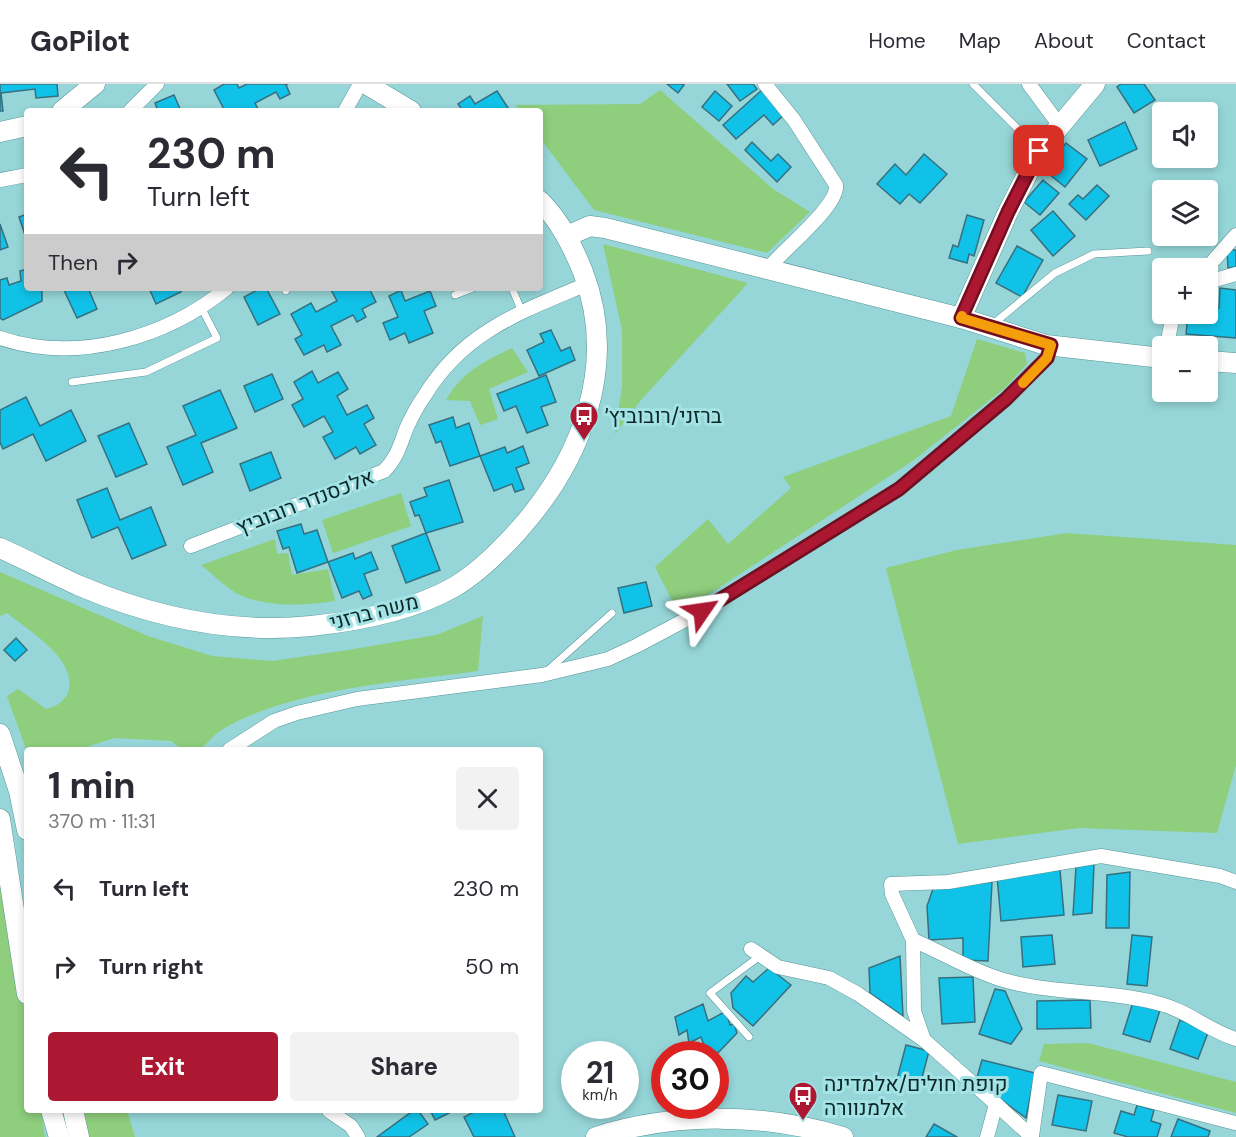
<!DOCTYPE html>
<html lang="en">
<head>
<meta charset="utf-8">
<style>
  :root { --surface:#fff; --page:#f2f2f3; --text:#2b2b33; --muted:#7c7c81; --line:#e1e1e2; --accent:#ac1732 }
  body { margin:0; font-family:"DM Sans",Heebo,sans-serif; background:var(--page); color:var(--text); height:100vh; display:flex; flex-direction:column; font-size:22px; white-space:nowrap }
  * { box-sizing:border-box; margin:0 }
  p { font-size:20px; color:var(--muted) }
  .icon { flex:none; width:33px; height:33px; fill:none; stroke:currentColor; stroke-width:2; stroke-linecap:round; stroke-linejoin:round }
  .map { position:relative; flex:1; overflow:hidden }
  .drawer { position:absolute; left:24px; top:663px; width:519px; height:366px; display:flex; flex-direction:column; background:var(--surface); border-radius:6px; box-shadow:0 3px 9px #0003 }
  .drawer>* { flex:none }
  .guide { position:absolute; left:24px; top:24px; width:519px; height:183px; border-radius:6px; box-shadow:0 3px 9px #0003; background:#fff; color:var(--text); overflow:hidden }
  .tools { position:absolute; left:1152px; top:18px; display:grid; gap:12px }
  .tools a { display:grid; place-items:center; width:66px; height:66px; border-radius:6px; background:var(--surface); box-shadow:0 3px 9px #0003; font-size:30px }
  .speed { position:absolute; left:561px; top:957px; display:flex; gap:12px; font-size:30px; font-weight:700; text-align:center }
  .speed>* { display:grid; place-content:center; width:78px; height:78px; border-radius:50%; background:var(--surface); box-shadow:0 3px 9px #0003; line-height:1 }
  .speed small { font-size:15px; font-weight:400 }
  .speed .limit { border:9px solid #d22; background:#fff; color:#111 }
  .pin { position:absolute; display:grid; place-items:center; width:51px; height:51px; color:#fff; margin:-26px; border-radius:12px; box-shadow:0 3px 9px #0006 }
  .me { position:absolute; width:66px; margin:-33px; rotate:58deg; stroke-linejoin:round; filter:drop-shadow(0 0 4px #0008) }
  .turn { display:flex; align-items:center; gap:21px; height:126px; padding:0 24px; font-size:27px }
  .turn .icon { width:78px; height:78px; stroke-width:2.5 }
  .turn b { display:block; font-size:42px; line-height:51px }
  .then { display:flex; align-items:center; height:57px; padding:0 24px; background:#0003; gap:12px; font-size:22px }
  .round { display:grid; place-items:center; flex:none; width:63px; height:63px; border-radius:6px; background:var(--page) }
  .head { display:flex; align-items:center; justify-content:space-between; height:102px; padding:0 24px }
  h1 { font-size:36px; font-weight:700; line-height:45px }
  .primary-button { display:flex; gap:12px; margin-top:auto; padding:12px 24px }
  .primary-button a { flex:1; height:69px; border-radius:6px; background:var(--accent); color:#fff; font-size:24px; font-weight:700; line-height:69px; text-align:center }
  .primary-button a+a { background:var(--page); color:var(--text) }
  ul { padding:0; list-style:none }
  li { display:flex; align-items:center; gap:18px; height:78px; padding:0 24px }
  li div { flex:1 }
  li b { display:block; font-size:22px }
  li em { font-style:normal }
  header { display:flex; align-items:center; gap:36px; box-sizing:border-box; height:84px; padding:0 30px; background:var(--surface); border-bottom:2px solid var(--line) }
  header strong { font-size:28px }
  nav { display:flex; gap:33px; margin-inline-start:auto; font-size:21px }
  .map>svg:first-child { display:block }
  .green { fill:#8ece7c }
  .building { fill:#11c2e8; stroke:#376f7f; stroke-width:1.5 }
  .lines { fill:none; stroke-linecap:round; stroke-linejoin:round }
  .lane-casing { stroke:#579597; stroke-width:8 }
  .street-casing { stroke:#579597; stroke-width:15 }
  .secondary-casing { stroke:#579597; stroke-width:21 }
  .lane { stroke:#fff; stroke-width:7 }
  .street { stroke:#fff; stroke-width:14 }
  .secondary { stroke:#fff; stroke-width:20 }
  .route-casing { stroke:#700f20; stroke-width:15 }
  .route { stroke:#ac1732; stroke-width:10 }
  .slow { stroke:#f59e0b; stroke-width:10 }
  .labels { text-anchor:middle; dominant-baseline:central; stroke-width:6; stroke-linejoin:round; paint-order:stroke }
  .poi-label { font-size:21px; fill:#0d2728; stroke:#a3e3e5; text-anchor:start }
  .street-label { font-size:21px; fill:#0d2728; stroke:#a3e3e5 }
</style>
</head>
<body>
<header>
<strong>GoPilot</strong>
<nav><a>Home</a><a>Map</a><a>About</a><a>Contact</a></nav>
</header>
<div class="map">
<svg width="1236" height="1053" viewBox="0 0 1236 1053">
  <rect width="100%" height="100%" fill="#96d6d8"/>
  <g class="green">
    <polygon points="660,6 773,105 810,128 767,169 594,126 540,54 540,27 520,27 516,21 640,20"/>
    <polygon points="603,160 748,199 641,316 615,350 622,302 622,246"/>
    <polygon points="977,255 1025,269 1027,280 1005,304 914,376 679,530 655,483 708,435 728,460 791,404 783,393 951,332"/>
    <path d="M512,264L528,288L489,305L498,335L480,341L470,317L446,316C462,288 484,277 512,264Z"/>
    <polygon points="401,409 411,442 333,469 322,436"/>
    <polygon points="1067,449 1236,461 1236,681 1217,749 1079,744 958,760 886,484 957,466"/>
    <path d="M275,455L277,470L288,469L292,491L328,485L335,517C306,522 270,523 242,512C228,506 213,490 201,481Z"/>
    <path d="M0,488L148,552L212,572L272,577L348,566L436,551L483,532L478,587C399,598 287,605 220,647C213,652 206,660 200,666H182L171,657L115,654L89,662V666L27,668L7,612L18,605L46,625C55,623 64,618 68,609C79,576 29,547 7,529L0,532Z"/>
    <polygon points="0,782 27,942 27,1026 41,1026 45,1053 0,1053"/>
    <polygon points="1088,959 1236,998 1236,1029 1039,977 1044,960"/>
    <polygon points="83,1026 127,1026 135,1053 89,1053"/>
  </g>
  <g class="building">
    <polygon points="0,0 57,0 58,12 36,14 35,5 1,9 3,27 0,27"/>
    <polygon points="237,0 239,4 247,0 288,0 286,1 290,10 280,15 276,8 255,19 259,27 225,27 214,6 224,0"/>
    <polygon points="667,0 682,0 684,1 678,9"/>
    <polygon points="727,0 753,0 757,5 740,17"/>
    <polygon points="1121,0 1144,0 1155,16 1134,29 1117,3"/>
    <polygon points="763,5 785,30 773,41 764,31 736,55 723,41"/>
    <polygon points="497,7 510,27 463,27 458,20 470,12 475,20"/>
    <polygon points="715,7 732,22 719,37 702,23"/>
    <polygon points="174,11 181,27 158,27 155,19"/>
    <polygon points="1125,38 1137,65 1100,82 1088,56"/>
    <polygon points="752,58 771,77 778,70 791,83 777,98 745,66"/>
    <polygon points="1066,59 1087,75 1065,103 1044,86"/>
    <polygon points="924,70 947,90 920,119 909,110 900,120 877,100 895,80 906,91"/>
    <polygon points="1043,96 1059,109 1040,131 1024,118"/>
    <polygon points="1097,101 1109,112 1086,136 1069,120 1078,111 1083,115"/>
    <polygon points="1053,127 1075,152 1053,172 1031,146"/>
    <polygon points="27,130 27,157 19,133"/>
    <polygon points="967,131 984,136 974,172 969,170 967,179 949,174 953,161 958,163"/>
    <polygon points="0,140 8,163 0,166"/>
    <polygon points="1017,162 1043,176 1022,213 996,199"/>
    <polygon points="1227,166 1236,166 1236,183 1228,184"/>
    <polygon points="27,185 27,204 42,204 42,217 3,236 0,234 0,196 7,194 9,201 21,197 20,187"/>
    <polygon points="63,204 94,204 89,206 97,225 77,234"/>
    <polygon points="149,204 179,204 181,208 156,220"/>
    <polygon points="261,204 266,204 280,230 258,241 244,213"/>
    <polygon points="330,204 369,204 376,218 362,225 366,233 357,238 353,231 331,242 341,261 327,268 324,261 304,271 295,255 302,251 291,230 311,219 316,228 337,217"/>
    <polygon points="1220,204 1236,206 1236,254 1186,250 1188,230 1208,230 1208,223 1219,224"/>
    <polygon points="401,206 405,217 430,207 436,222 424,227 433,249 409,259 405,249 390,256 383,239 398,233 389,212"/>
    <polygon points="551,246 561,267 570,263 575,276 539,292 527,266 544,258 540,250"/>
    <polygon points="312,287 318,299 338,288 348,305 337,312 347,331 367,321 374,334 364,340 376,361 360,370 356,363 335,375 323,353 333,348 324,332 304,343 292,321 303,315 294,298"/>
    <polygon points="272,290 283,315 255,328 244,302"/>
    <polygon points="546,291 556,318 541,323 548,341 527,349 516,322 504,327 497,310"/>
    <polygon points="220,306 237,344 201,359 213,388 183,401 167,363 196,351 183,322"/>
    <polygon points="26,313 40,342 71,326 86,357 46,377 33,350 3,365 0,358 0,326"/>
    <polygon points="453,333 456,344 469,339 480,372 450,382 441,357 436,359 429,341"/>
    <polygon points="129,339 147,380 116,393 98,352"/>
    <polygon points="523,362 529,379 516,384 524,405 515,408 512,400 494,407 480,372 505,363 507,369"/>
    <polygon points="271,368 281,394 250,407 240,380"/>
    <polygon points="449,396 463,438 426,449 419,431 415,432 410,418 427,412 424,404"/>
    <polygon points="107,404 120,436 151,423 166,461 132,475 118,443 92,454 77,416"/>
    <polygon points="301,440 304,450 317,446 328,478 297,489 289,463 283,465 277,447"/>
    <polygon points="426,449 440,486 406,499 392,462"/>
    <polygon points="371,468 378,485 364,490 372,511 363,515 359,507 342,514 328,478 353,469 355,475"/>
    <polygon points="646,498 652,522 624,529 618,504"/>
    <polygon points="16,554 27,566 15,577 4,566"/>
    <polygon points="1094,780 1092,829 1073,831 1076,783"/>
    <polygon points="1060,786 1064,831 1001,837 997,792"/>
    <polygon points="1130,788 1129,844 1106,844 1107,791"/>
    <polygon points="992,798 988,877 963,876 963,854 929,856 927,822 934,802"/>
    <polygon points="1052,851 1055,880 1023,883 1021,853"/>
    <polygon points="1132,851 1152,853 1147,902 1127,900"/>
    <polygon points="900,872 903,932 870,909 869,884"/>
    <polygon points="769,884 791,901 753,942 733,924 731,909 746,892 753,898"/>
    <polygon points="973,893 975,938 942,940 939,894"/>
    <polygon points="995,905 1005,907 1022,945 1011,960 979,950"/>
    <polygon points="1134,915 1161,923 1150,958 1123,950"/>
    <polygon points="1090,916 1091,944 1037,945 1037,917"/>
    <polygon points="703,920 708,937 726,927 730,941 734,940 737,949 716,971 707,970 701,953 689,959 687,946 679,951 675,933"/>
    <polygon points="1180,936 1209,946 1198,975 1170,965"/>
    <polygon points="906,961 929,967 920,1001 897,995"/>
    <polygon points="982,976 1035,989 1026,1034 976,997"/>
    <polygon points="1058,1011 1092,1017 1086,1047 1052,1041"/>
    <polygon points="1137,1021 1154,1026 1151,1037 1161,1040 1157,1053 1128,1053 1114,1049 1121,1027 1134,1031"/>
    <polygon points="589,1022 614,1022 596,1033"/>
    <polygon points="414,1026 418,1026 428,1040 409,1053 377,1053"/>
    <polygon points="430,1026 448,1026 449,1029 435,1036"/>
    <polygon points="478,1026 503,1026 515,1053 474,1053 464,1033"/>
    <polygon points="1178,1035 1210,1047 1208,1053 1171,1053"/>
    <polygon points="934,1040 957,1053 926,1053"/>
  </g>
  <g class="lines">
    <g class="lane-casing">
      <g id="lane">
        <polyline points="973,0 1039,66"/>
        <polyline points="512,204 522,228"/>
        <polyline points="286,207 287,204"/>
        <polyline points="455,211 473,204"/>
        <polyline points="993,240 1055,189 1094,170 1148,167"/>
        <polyline points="72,298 146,288 217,254 201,223"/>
        <polyline points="547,587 612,529"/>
        <polyline points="749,953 710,909 760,872"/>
      </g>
    </g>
    <g class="street-casing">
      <g id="street">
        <path d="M765,0L794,36L836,101C839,122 782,166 767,186"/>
        <polyline points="1029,0 1060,42"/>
        <polyline points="130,27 157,0"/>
        <polyline points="345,27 360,0"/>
        <polyline points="0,96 27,91"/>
        <polyline points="1207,184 1236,151"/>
        <polyline points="1208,198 1236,190"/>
        <path d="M0,254C77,280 166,254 227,204"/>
        <polyline points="1167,262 1173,230"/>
        <path d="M191,462L384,387C398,373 400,360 407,343C412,332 418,321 425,311C464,247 521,228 587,200"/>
        <polyline points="229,666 274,637 297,629 357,615 542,591 608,575 636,562 702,527 899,405 1006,315 1047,274 1051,261"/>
        <path d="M1236,798L1220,792L1101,772L948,798L891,800L892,810L913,856C941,868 969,885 997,894C1048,911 1105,905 1157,919C1187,926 1209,947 1236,955"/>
        <polyline points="913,856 914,927 924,956 996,1020 987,1053"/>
        <polyline points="751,865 778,883 829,894 858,910 924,956"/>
        <polyline points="996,1020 1032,1053"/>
        <polyline points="329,1027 351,1042 358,1053"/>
        <polyline points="1032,1052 1041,989 1235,1039"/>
      </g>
    </g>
    <g class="secondary-casing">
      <g id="secondary">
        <polyline points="366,0 411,27"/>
        <polyline points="62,27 95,0"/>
        <polyline points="0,48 27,42"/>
        <polyline points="567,152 590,142 605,144 961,234 1046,261 1162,274"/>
        <polyline points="961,234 1008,128 1039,67 1095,0"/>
        <polyline points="1208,277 1236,279"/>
        <path d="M0,464C27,476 53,490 80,502C153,533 232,550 311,542C359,537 412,527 454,503C478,489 498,469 517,448C581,377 619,282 583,188C572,161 560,137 540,117"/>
        <polyline points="0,650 19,707 27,746"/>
        <polyline points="0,735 27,910"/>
        <polyline points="51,1026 59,1053"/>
        <polyline points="73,1026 79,1053"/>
        <path d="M596,1053C675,1028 764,1029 843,1053"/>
      </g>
    </g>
    <use href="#lane" class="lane"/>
    <use href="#street" class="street"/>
    <use href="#secondary" class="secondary"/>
  </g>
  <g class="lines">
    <g class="route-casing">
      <polyline id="route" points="702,527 899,405 1006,315 1047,274 1051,261 961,234 1008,128 1039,67"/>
    </g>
    <use href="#route" class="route"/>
    <polyline class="slow" points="962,232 961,234 1051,261 1047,274 1023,299"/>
  </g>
  <defs>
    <g id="bus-pin" transform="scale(1.5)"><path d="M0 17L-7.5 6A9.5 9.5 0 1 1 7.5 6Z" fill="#ac1732" stroke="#a3e3e5"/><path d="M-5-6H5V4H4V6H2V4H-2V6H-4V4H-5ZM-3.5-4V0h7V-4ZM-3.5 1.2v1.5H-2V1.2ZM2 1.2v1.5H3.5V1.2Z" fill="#fff"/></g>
  </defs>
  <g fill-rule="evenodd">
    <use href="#bus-pin" x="584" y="332"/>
    <use href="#bus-pin" x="803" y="1012"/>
  </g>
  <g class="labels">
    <g class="poi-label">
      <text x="605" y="332">ברזני/רובוביץ׳</text>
      <text x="824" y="1000">קופת חולים/אלמדינה<tspan x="824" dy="24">אלמנוורה</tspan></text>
    </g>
    <g class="street-label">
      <text transform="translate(305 418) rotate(-21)">אלכסנדר רובוביץ</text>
      <text transform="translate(374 528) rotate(-14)">משה ברזני</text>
    </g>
  </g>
</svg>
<div class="tools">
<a><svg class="icon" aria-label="sound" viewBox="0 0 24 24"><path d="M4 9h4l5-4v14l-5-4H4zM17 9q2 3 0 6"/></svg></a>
<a><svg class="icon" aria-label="layers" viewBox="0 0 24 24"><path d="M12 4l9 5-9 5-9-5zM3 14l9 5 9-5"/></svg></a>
<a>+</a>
<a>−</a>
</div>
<div class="speed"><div>21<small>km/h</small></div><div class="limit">30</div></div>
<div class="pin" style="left:1039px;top:67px;background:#d93025"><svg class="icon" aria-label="arrive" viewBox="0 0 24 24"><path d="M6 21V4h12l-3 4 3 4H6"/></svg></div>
<svg class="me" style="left:702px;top:527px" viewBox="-20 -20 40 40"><path d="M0-17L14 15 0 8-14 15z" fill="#ac1732" stroke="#fff" stroke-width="4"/></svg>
<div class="guide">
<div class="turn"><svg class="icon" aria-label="left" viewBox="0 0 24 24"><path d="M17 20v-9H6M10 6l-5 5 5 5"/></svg><div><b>230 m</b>Turn left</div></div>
<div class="then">Then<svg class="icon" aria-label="right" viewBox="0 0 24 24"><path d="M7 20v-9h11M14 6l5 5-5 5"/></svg></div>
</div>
<section class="drawer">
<div class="head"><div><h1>1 min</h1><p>370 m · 11:31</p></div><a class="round"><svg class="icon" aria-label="close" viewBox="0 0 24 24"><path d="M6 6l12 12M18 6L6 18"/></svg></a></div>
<ul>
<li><svg class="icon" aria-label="left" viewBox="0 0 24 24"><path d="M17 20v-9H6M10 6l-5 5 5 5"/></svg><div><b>Turn left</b></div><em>230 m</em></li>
<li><svg class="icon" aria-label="right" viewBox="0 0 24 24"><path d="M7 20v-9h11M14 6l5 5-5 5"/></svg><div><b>Turn right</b></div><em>50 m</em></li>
</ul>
<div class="primary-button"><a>Exit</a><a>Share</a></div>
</section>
</div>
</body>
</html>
